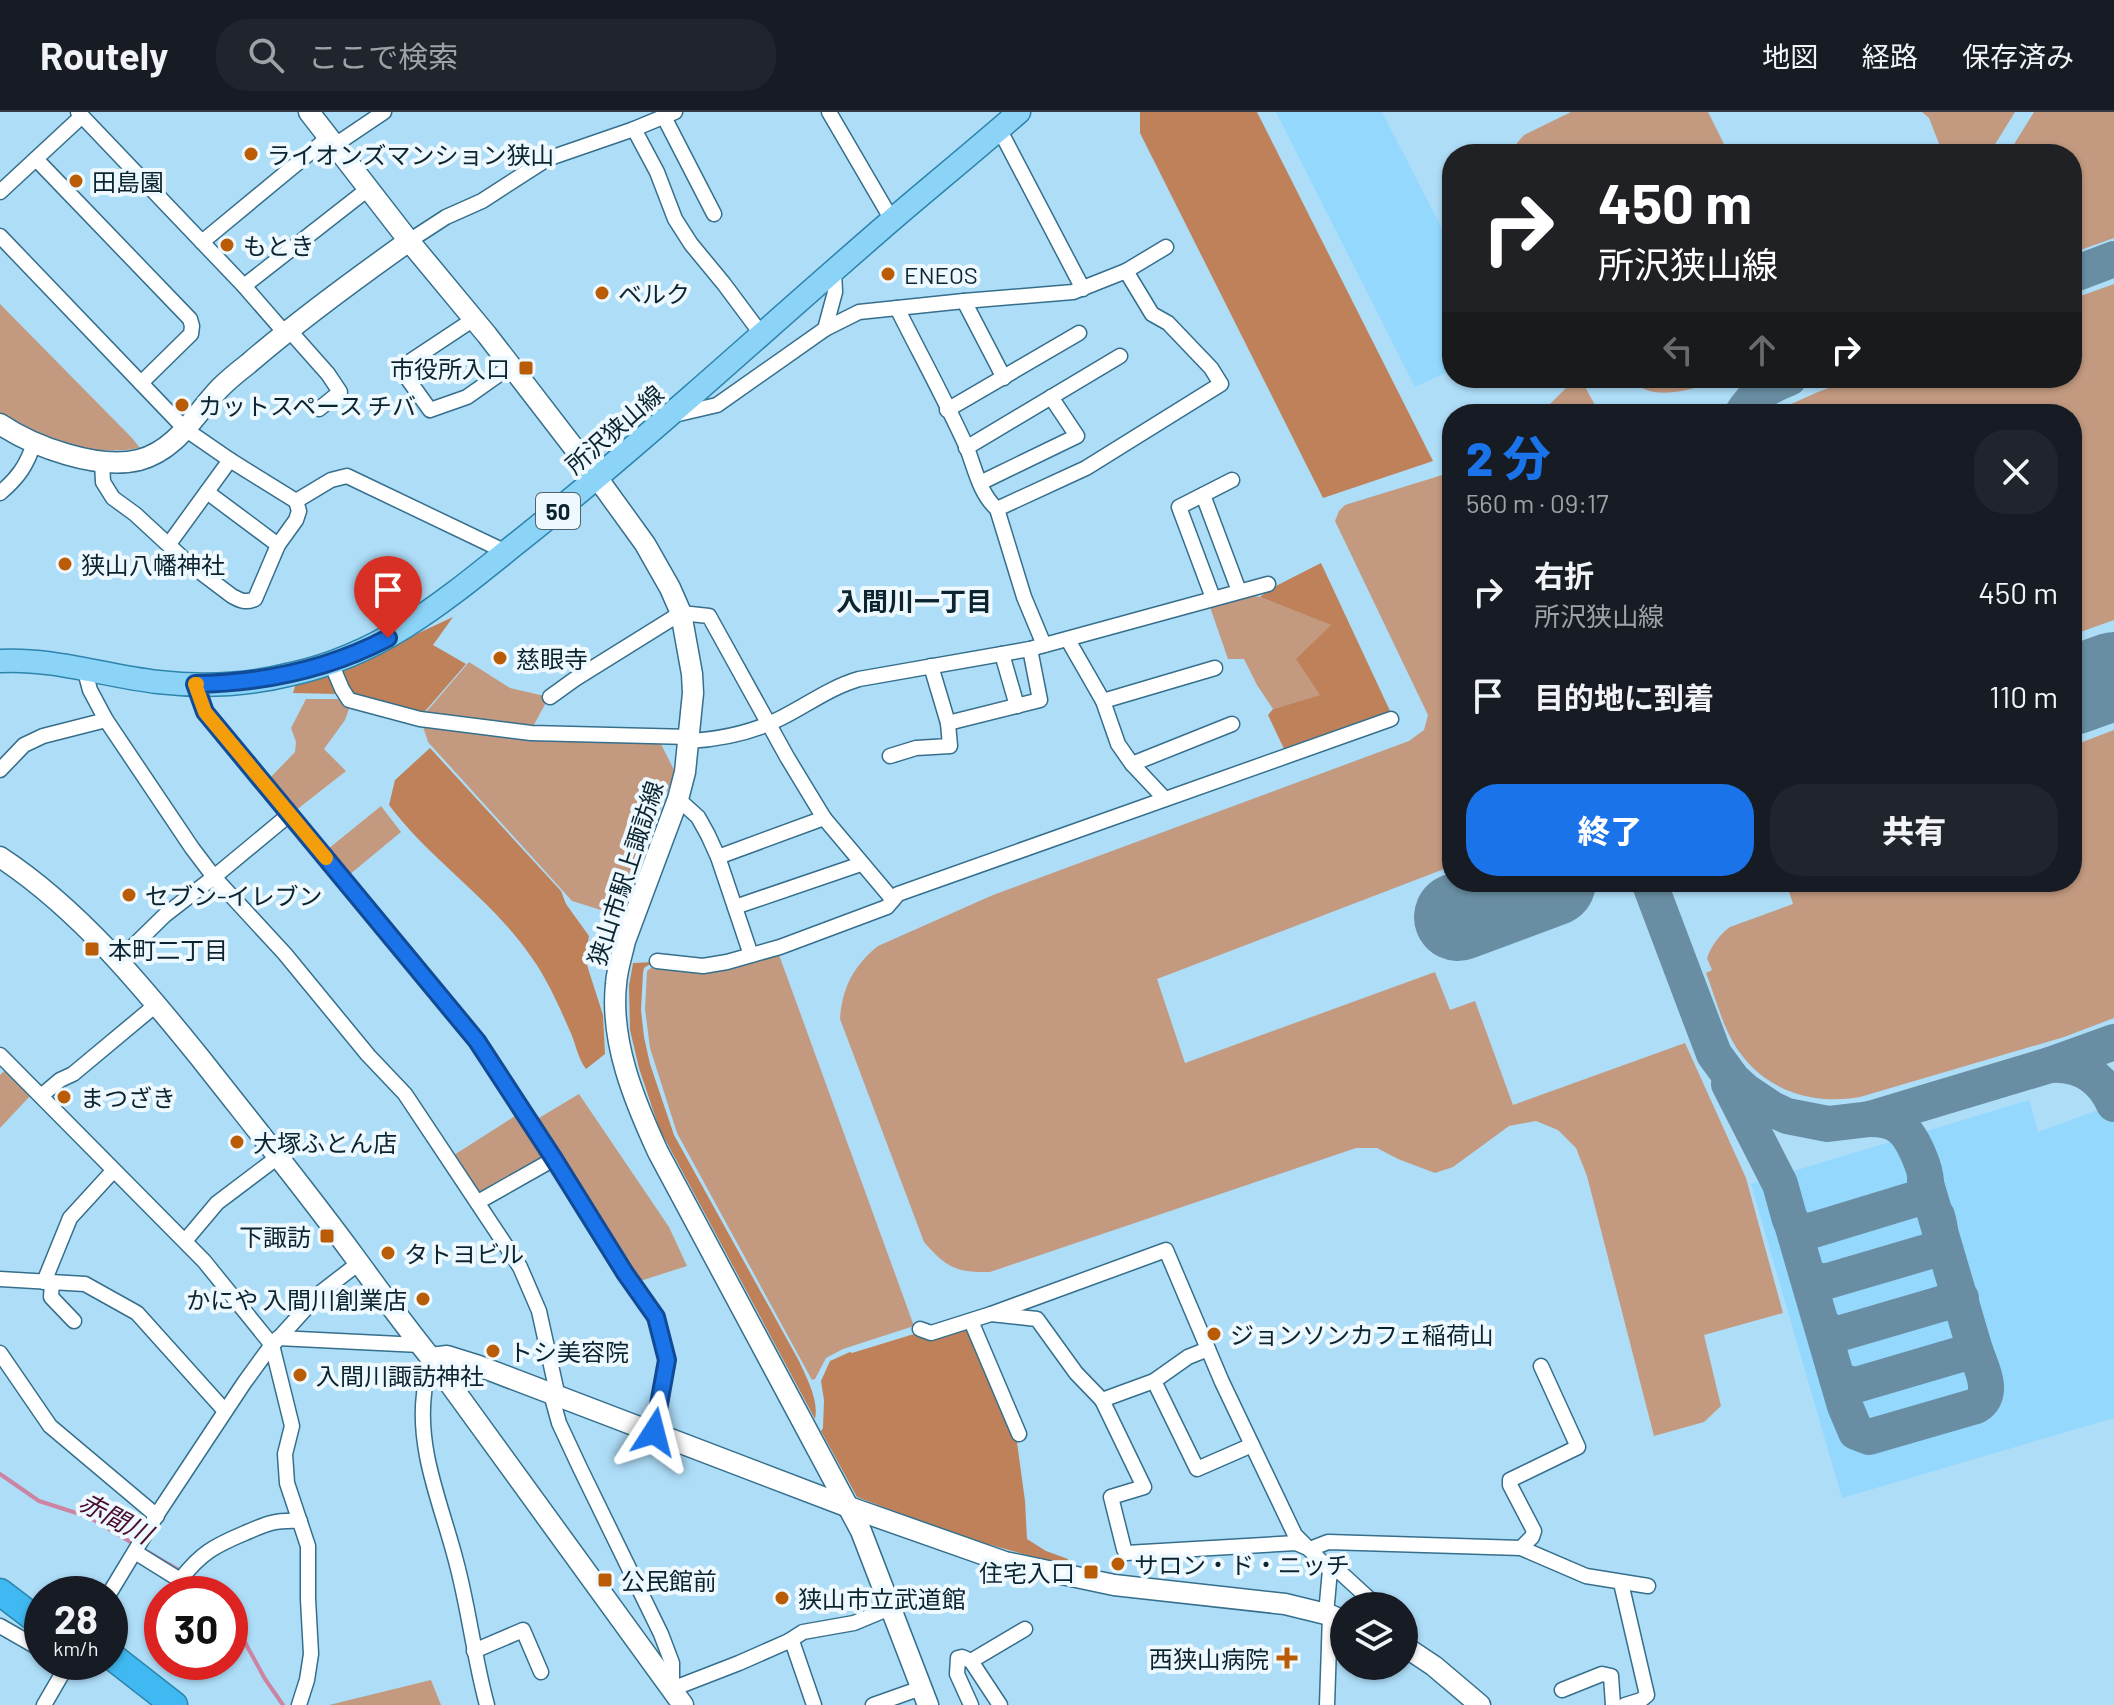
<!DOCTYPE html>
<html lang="ja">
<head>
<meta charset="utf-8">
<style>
  :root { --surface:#171b24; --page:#20242c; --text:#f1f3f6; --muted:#9ea1a6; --line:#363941; --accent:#1a73e8 }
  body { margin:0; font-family:Barlow,"Noto Sans JP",sans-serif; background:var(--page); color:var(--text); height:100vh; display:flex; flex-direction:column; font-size:30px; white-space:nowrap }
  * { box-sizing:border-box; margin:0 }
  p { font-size:26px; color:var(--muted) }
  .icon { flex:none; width:44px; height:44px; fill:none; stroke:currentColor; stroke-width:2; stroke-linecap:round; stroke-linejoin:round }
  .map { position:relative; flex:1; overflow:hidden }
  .panel { position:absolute; left:1442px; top:292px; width:640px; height:488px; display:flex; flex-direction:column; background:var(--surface); border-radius:32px; box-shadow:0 2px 6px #0004 }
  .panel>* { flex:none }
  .top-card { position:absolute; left:1442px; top:32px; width:640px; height:244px; border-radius:32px; box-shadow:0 2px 6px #0004; background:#202124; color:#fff; overflow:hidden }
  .fabs { position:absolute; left:1330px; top:1480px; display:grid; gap:16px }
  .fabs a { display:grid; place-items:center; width:88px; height:88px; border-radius:50%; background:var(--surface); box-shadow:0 2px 6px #0004; font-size:40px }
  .speed { position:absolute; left:24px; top:1464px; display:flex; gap:16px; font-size:40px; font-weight:700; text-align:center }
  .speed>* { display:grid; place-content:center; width:104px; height:104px; border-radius:50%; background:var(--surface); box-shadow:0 2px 6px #0004; line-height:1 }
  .speed small { font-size:20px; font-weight:400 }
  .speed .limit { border:12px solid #d22; background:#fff; color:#111 }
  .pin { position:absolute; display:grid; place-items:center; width:68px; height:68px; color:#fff; margin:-82px -34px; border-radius:50% 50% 50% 0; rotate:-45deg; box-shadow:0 0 8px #0007 }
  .pin .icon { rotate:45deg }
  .me { position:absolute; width:88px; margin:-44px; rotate:9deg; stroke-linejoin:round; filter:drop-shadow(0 0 6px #0008) }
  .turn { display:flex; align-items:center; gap:28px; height:168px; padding:0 24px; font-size:36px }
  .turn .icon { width:104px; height:104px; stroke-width:2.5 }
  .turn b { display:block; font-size:56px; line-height:68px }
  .lanes { display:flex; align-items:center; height:76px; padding:0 24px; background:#0003; justify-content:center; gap:40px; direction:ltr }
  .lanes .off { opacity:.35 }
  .round { display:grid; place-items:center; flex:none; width:84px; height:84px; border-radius:32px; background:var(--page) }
  .overview { display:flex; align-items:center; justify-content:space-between; height:136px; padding:0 24px }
  h1 { font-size:48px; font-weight:800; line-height:60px; color:var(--accent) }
  .primary-button { display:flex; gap:16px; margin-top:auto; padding:16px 24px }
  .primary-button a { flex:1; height:92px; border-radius:32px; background:var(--accent); color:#fff; font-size:32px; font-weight:800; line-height:92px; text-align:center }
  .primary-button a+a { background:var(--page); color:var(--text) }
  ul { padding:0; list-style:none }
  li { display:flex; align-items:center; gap:24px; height:104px; padding:0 24px }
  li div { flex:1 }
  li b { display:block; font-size:30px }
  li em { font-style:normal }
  header { display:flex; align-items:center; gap:48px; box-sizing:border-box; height:112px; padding:0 40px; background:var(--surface); border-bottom:2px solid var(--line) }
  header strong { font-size:38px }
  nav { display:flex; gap:44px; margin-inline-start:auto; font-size:28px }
  .search { width:560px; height:72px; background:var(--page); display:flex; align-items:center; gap:20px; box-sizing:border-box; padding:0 28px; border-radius:32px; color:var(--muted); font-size:30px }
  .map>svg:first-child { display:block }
  .built { fill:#94d8fe }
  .green { fill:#c39a80 }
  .forest { fill:#bf8159 }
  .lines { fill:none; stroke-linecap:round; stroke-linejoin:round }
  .stream { stroke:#cb85a2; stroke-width:4 }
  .taxiway { stroke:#698ea3; stroke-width:36 }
  .runway { stroke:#698ea3; stroke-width:88 }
  .street-casing { stroke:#356f8c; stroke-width:17 }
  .secondary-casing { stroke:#356f8c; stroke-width:23 }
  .primary-casing { stroke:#2d84ad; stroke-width:25 }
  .highway-casing { stroke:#2d84ad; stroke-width:29 }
  .street { stroke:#fff; stroke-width:14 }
  .secondary { stroke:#fff; stroke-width:20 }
  .primary { stroke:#8cd4f7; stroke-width:22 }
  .highway { stroke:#40b8f1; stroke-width:26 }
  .route-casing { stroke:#114b97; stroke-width:20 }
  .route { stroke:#1a73e8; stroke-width:14 }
  .slow { stroke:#f59e0b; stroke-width:14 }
  .poi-dot { fill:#b95c05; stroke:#edf8ff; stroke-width:3 }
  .labels { text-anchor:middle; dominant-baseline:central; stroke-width:8; stroke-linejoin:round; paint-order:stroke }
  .shield { fill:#edf8ff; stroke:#4f646e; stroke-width:2 }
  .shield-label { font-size:22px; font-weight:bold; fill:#0b2430 }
  .poi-label { font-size:24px; fill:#0b2430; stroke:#edf8ff; text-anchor:start }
  .street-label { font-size:24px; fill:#0b2430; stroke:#edf8ff }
  .neighbourhood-label { font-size:26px; font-weight:bold; fill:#0b2430; stroke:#edf8ff }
  .water-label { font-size:26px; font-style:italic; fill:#4b0c2d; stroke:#edf8ff }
</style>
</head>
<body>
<header>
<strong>Routely</strong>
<div class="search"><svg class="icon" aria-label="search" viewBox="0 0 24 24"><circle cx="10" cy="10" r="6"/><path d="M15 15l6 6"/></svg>ここで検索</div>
<nav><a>地図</a><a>経路</a><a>保存済み</a></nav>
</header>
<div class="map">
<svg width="2114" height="1593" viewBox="0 0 2114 1593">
  <rect width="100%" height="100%" fill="#aeddf8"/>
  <g class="built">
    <polygon points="1276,0 1382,0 1452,136 1452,258 1415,275"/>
    <polygon points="2029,988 2038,1020 2114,992 2114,1306 1842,1386 1751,1072"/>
  </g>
  <g class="green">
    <polygon points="1571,0 1708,0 1729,42 1518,42 1517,31 1524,23"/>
    <polygon points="1922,0 2015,0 1989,42 1943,42 1929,6"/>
    <polygon points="2034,0 2114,0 2114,126 2072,141 2072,42 2008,42"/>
    <polygon points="2114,172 2114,508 2072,523 2072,302 1777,302 1782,296 1818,280 1856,266 2072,266 2072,187"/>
    <path d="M0,192L132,326L140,336C108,342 71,337 40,324C26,319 13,310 0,303Z"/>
    <polygon points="1580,266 1600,302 1540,302 1570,272"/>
    <path d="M1631,266H1725C1700,275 1650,294 1631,266Z"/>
    <path d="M1452,360V754L1157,867L1185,951L1435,860L1450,898L1475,889L1513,993L1685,931L1746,1066L1783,1201L1704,1223L1721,1294L1704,1310L1654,1324L1587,1064L1576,1036L1558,1018L1536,1009L1509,1014L1453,1055L1435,1061L1398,1047L1377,1036H1356L990,1160C956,1161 946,1155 924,1130L840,907C842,876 854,853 878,834L993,783L1409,629L1424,618L1428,603L1335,409L1339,399L1345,393Z"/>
    <polygon points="1247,483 1260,485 1332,513 1321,583 1273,597 1257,573 1244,547 1228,547 1209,492"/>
    <polygon points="469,550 510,576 549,585 530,620 421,606"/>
    <polygon points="306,587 341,587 350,594 345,608 324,637 346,659 295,699 269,667 295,640 296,630 291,616"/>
    <polygon points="421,608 659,628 675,660 617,803 572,789 428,630"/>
    <path d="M2114,618V906L2064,925L1860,985C1809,994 1759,976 1733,930C1721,909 1715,884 1706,861L1712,858L1707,846C1712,833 1719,823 1730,815L1793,792L1786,770H2072V634Z"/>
    <polygon points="381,694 401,720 349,763 328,737"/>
    <polygon points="778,840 914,1214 843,1237 826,1246 815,1267 812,1268 677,1021 650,936 645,897 647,859 655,853 698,858"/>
    <polygon points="5,958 30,984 0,1016 0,963"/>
    <polygon points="579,982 669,1115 687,1154 637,1170 534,1009"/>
    <polygon points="518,1002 544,1041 542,1046 484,1081 477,1080 454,1043"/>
    <polygon points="431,1568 441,1593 329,1593"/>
  </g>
  <g class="forest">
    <polygon points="1140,0 1257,0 1433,349 1323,386 1140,21"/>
    <polygon points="1321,451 1391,601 1285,639 1268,603 1273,597 1320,583 1296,547 1331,513 1260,485 1270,477"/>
    <polygon points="453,505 433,533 466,552 420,605 350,585 339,558"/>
    <polygon points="332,561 338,578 337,582 293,581 296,571"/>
    <path d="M430,636L561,779L566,792L589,824L585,847L603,903L605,942L586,957C577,945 576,931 569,917C559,894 547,867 532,846C493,788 431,749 389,693L395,668Z"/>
    <path d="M653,850L644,856L643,861L641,898L644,925L650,952L674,1023L799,1249C807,1267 819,1288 815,1307L659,1016L639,956L630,918L629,874L633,851Z"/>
    <polygon points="969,1216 1016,1323 1025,1389 1027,1427 1046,1439 1068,1447 1067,1454 958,1424 857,1385 821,1319 823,1316 824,1288 821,1269 830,1249 850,1240 852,1241 914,1222"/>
  </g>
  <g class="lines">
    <g class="stream">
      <polyline points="0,1362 39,1389 89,1405 134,1432"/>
      <polyline points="148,1440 182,1460"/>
      <polyline points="189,1465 213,1482"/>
      <polyline points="230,1503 265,1567 283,1593"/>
    </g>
    <g class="taxiway">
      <polyline points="2072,163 2114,147"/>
      <path d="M1742,302C1754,282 1769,274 1789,266"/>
      <polyline points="1649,770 1714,942 1733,968 1745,979 1772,997 1787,1004 1828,1012 1870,1007 2050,953 2114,930"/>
      <path d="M2050,953C2080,951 2102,965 2114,992"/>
      <path d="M1729,972L1780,1072L1790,1108L1798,1117L1810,1119L1915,1087C1920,1084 1925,1080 1926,1073C1927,1058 1912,1023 1900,1015C1891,1008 1881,1007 1870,1007"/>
      <path d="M1792,1112L1845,1294L1856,1320L1869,1325L1976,1294C1996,1281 1981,1256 1975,1238"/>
      <path d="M1807,1162L1816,1169H1828L1930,1139C1944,1130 1941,1118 1937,1104"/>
      <polyline points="1822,1213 1832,1221 1838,1222 1961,1186"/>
      <polyline points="1837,1265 1843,1270 1856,1273 1975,1238 1925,1068"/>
    </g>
    <g class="runway">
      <polyline points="2072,579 2114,564"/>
      <polyline points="1458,805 1552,770"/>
    </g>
    <g class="street-casing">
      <g id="street">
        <polyline points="78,0 244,174 285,221"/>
        <polyline points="829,0 892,108"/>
        <polyline points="664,5 714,102"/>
        <polyline points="634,17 657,60 675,107 691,132 724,172 762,223"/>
        <polyline points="997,19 1005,28 1083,177"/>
        <polyline points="335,33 384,0"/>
        <polyline points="36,47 190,207 192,214 191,222 141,271"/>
        <polyline points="0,80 82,4"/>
        <path d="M0,124L185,317L230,348L296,389L299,399L296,408L278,433L255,487C246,491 241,489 232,484L187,450L135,402L113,386L103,370L102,349"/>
        <polyline points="409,129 446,105 482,89 547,47 634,17 675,0"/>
        <polyline points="202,130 329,25"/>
        <polyline points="244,174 368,77"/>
        <polyline points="964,189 1004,266"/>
        <path d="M897,196C920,242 946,289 967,336C975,357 980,382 997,397L1024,485L1044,533"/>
        <polyline points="474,207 400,256 430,298 467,285 511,254"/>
        <polyline points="825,217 859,200 964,189 1073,180 1126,159 1166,135"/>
        <polyline points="289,218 328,262 340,280 319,297"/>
        <polyline points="947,298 1079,221"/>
        <polyline points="674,303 717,293 825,217 835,180 834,160"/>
        <polyline points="966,336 1120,244"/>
        <polyline points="980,371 1077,324 1051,285"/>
        <polyline points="207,380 278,433"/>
        <path d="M0,381C18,366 27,353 34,331"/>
        <polyline points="1203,383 1239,479"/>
        <polyline points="296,389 331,368 347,364 506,440"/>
        <polyline points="997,397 1086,356 1221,272 1211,256 1168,211 1152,202 1126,159"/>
        <polyline points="169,432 230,348"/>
        <polyline points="1213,486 1179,395 1232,368"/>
        <polyline points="1068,528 1103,589 1118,632 1132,652 1165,687"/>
        <polyline points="1002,542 1017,594"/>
        <polyline points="331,551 342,577 349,588 420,607 531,621 690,625"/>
        <polyline points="84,556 90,578 106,608 192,736 214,765 285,842 368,943 405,982 520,1155 539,1199 558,1285"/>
        <polyline points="195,572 205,600 477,929 554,1047 625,1161 656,1205 667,1248 654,1320"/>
        <polyline points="550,585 575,567 681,501 709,504 787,645 824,706 893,788"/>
        <polyline points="1103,589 1215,556"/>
        <polyline points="948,611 1040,588 1030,537"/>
        <path d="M689,629C721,627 752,621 781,606C807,593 831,575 859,567L1030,537L1268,472"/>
        <polyline points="890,644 916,636 950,634 948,611 931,554"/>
        <polyline points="1132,652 1232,612"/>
        <polyline points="0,658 24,633 43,624 106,608"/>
        <polyline points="678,687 698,705 708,723 718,745 751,843"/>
        <polyline points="718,745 824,706"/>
        <polyline points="735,795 861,752"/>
        <polyline points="118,849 165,803 214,765 290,702"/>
        <polyline points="657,849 703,854 727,850 780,835 887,795 898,782 1391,607"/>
        <polyline points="0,943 204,1149 272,1233 292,1314 285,1342 287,1371 308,1434 308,1487 311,1542 307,1568 299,1593"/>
        <polyline points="41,984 60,968 73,962 157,892"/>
        <polyline points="478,1090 554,1047"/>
        <polyline points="185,1129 217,1091 278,1045"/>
        <polyline points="0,1167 85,1172 137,1201 225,1299"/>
        <polyline points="44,1170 70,1106 113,1059"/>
        <polyline points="52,1171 51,1185 74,1209"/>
        <polyline points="991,1202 1037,1207 1076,1261 1102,1288"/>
        <polyline points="971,1209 1019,1322"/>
        <polyline points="920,1217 931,1221 991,1202 1166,1138 1222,1270 1295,1423 1330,1458 1341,1461 1377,1494"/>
        <polyline points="278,1226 420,1233"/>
        <polyline points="1208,1237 1188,1245 1154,1269 1102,1288 1144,1375 1111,1385 1124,1437 1126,1441 1296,1431 1310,1437 1328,1430 1521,1436 1586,1464 1648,1474"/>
        <polyline points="0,1241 50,1314 157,1404"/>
        <path d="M431,1246C429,1258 425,1270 424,1282C417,1340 442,1394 456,1449C469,1497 474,1546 487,1593"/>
        <polyline points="1154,1269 1197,1357 1252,1333"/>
        <polyline points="551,1282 559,1311 580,1356 661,1522 672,1551 672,1577 739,1551 789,1529 793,1532 814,1593"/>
        <polyline points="1521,1436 1532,1425 1534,1419 1510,1373 1510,1368 1578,1335 1541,1254"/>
        <path d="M135,1440L180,1468C201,1441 214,1434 245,1421C268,1411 274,1408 300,1409"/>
        <polyline points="1621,1471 1647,1583 1641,1588 1625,1593"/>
        <polyline points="109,1482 158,1401 244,1271 268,1238 320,1181 359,1151"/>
        <polyline points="1326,1502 1330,1458"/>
        <polyline points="0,1514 42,1538"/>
        <polyline points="789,1529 803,1520 854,1511 890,1496"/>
        <polyline points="474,1539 523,1518 541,1560"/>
        <polyline points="971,1549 1025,1517"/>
        <polyline points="1562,1578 1602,1562 1611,1564 1613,1593"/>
        <polyline points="44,1593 69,1550"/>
        <polyline points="873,1593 921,1576"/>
        <polyline points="971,1593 957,1562 958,1546 962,1545 971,1549 1000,1593"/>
        <polyline points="1327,1593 1330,1503"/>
      </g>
    </g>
    <g class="secondary-casing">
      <g id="secondary">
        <path d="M309,0L409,129L487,223L598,367L645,432L670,476L681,501L692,562L693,581L685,660L678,687L625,829C622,843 617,857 616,872C610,930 634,988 658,1040L861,1419L928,1593"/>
        <path d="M0,312C34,335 98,358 139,348C177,338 195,302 220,276C229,267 239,259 248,252C299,208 354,168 409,129"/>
        <path d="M0,745C79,797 142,874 201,947C252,1012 305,1077 354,1144C379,1178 404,1213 431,1246L683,1593"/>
        <polyline points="431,1246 447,1244 479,1254 846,1394 1005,1450 1114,1473 1285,1492 1330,1503 1344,1509"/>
        <polyline points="1404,1534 1434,1554 1480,1593"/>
      </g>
    </g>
    <g class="primary-casing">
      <path id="primary" d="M0,549C54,546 104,564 158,570C202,575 248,573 292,562C386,541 448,486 522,427C581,380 638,331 695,281C761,223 827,164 893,107C935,71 978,36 1019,0"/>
    </g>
    <g class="highway-casing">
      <g id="highway">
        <polyline points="0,1480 42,1512"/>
        <polyline points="110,1543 174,1593"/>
      </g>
    </g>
    <use href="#street" class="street"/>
    <use href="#secondary" class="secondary"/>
    <use href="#primary" class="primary"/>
    <use href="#highway" class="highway"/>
  </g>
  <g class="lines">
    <g class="route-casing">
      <path id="route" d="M388,526C327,558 264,571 195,572L205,600L477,929L554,1047L625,1161L656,1205L667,1248L654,1320"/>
    </g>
    <use href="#route" class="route"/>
    <polyline class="slow" points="197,572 195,572 205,600 326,746"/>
  </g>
  <g class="poi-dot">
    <circle cx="251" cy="42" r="8"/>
    <circle cx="76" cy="69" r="8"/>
    <circle cx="227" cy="133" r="8"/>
    <circle cx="888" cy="162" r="8"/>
    <circle cx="602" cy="181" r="8"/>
    <rect x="518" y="248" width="16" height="16" rx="4"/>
    <circle cx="182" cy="293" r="8"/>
    <circle cx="65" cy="452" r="8"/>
    <circle cx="500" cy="546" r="8"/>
    <circle cx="129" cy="783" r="8"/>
    <rect x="84" y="829" width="16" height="16" rx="4"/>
    <circle cx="64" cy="985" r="8"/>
    <circle cx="237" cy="1030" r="8"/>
    <rect x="319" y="1116" width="16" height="16" rx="4"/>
    <circle cx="388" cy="1141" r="8"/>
    <circle cx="423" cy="1187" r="8"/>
    <circle cx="1214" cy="1222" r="8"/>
    <circle cx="493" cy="1239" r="8"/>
    <circle cx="300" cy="1263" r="8"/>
    <circle cx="1118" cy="1452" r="8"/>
    <rect x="1083" y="1452" width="16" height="16" rx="4"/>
    <rect x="597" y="1460" width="16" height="16" rx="4"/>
    <circle cx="782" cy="1486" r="8"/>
    <path d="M1283 1534h8v8h8v8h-8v8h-8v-8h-8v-8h8z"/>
  </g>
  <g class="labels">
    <rect class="shield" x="536" y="381" width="44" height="36" rx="6"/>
    <g class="shield-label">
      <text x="558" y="399">50</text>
    </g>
    <g class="poi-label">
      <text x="267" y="42">ライオンズマンション狭山</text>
      <text x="92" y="69">田島園</text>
      <text x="243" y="133">もとき</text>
      <text x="904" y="162">ENEOS</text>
      <text x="618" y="181">ベルク</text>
      <text x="510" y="256" text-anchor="end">市役所入口</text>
      <text x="198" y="293">カットスペース チバ</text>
      <text x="81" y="452">狭山八幡神社</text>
      <text x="516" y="546">慈眼寺</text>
      <text x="145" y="783">セブン-イレブン</text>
      <text x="108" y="837">本町二丁目</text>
      <text x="80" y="985">まつざき</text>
      <text x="253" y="1030">大塚ふとん店</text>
      <text x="311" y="1124" text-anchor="end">下諏訪</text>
      <text x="404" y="1141">タトヨビル</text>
      <text x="407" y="1187" text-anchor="end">かにや 入間川創業店</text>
      <text x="1230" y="1222">ジョンソンカフェ稲荷山</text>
      <text x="509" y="1239">トシ美容院</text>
      <text x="316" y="1263">入間川諏訪神社</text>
      <text x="1134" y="1452">サロン・ド・ニッチ</text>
      <text x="1075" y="1460" text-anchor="end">住宅入口</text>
      <text x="621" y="1468">公民館前</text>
      <text x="798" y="1486">狭山市立武道館</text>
      <text x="1269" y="1546" text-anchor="end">西狭山病院</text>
    </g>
    <g class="street-label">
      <text transform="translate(614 317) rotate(-41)">所沢狭山線</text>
      <text transform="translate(625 761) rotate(-72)">狭山市駅上諏訪線</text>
    </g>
    <g class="neighbourhood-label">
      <text x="914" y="488">入間川一丁目</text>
    </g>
    <g class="water-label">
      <text transform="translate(116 1405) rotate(28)">赤間川</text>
    </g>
  </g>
</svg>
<div class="fabs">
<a><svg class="icon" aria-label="layers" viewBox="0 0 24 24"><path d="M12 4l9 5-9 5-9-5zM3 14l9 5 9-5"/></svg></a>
</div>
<div class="speed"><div>28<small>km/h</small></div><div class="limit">30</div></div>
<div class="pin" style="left:388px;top:526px;background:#d93025"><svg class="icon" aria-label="arrive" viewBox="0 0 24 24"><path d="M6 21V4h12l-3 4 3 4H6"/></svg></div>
<svg class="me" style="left:654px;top:1320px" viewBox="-20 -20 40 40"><path d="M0-17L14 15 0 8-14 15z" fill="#1a73e8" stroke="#fff" stroke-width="4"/></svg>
<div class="top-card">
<div class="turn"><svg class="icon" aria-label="right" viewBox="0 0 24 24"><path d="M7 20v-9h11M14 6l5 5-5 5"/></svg><div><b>450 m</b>所沢狭山線</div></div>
<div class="lanes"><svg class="icon off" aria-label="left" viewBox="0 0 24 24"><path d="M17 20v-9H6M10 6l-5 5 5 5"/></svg><svg class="icon off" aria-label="ahead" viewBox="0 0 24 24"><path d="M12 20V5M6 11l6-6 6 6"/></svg><svg class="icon" aria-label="right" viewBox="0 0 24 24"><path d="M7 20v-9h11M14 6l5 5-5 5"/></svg></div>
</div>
<section class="panel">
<div class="overview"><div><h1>2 分</h1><p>560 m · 09:17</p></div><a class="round"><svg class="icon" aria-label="close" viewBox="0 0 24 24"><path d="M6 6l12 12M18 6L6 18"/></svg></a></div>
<ul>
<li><svg class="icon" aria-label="right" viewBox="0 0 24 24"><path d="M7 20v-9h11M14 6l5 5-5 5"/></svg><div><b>右折</b><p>所沢狭山線</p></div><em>450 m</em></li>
<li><svg class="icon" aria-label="arrive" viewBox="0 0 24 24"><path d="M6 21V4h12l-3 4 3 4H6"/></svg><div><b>目的地に到着</b></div><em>110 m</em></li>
</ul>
<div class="primary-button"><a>終了</a><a>共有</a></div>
</section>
</div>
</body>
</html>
